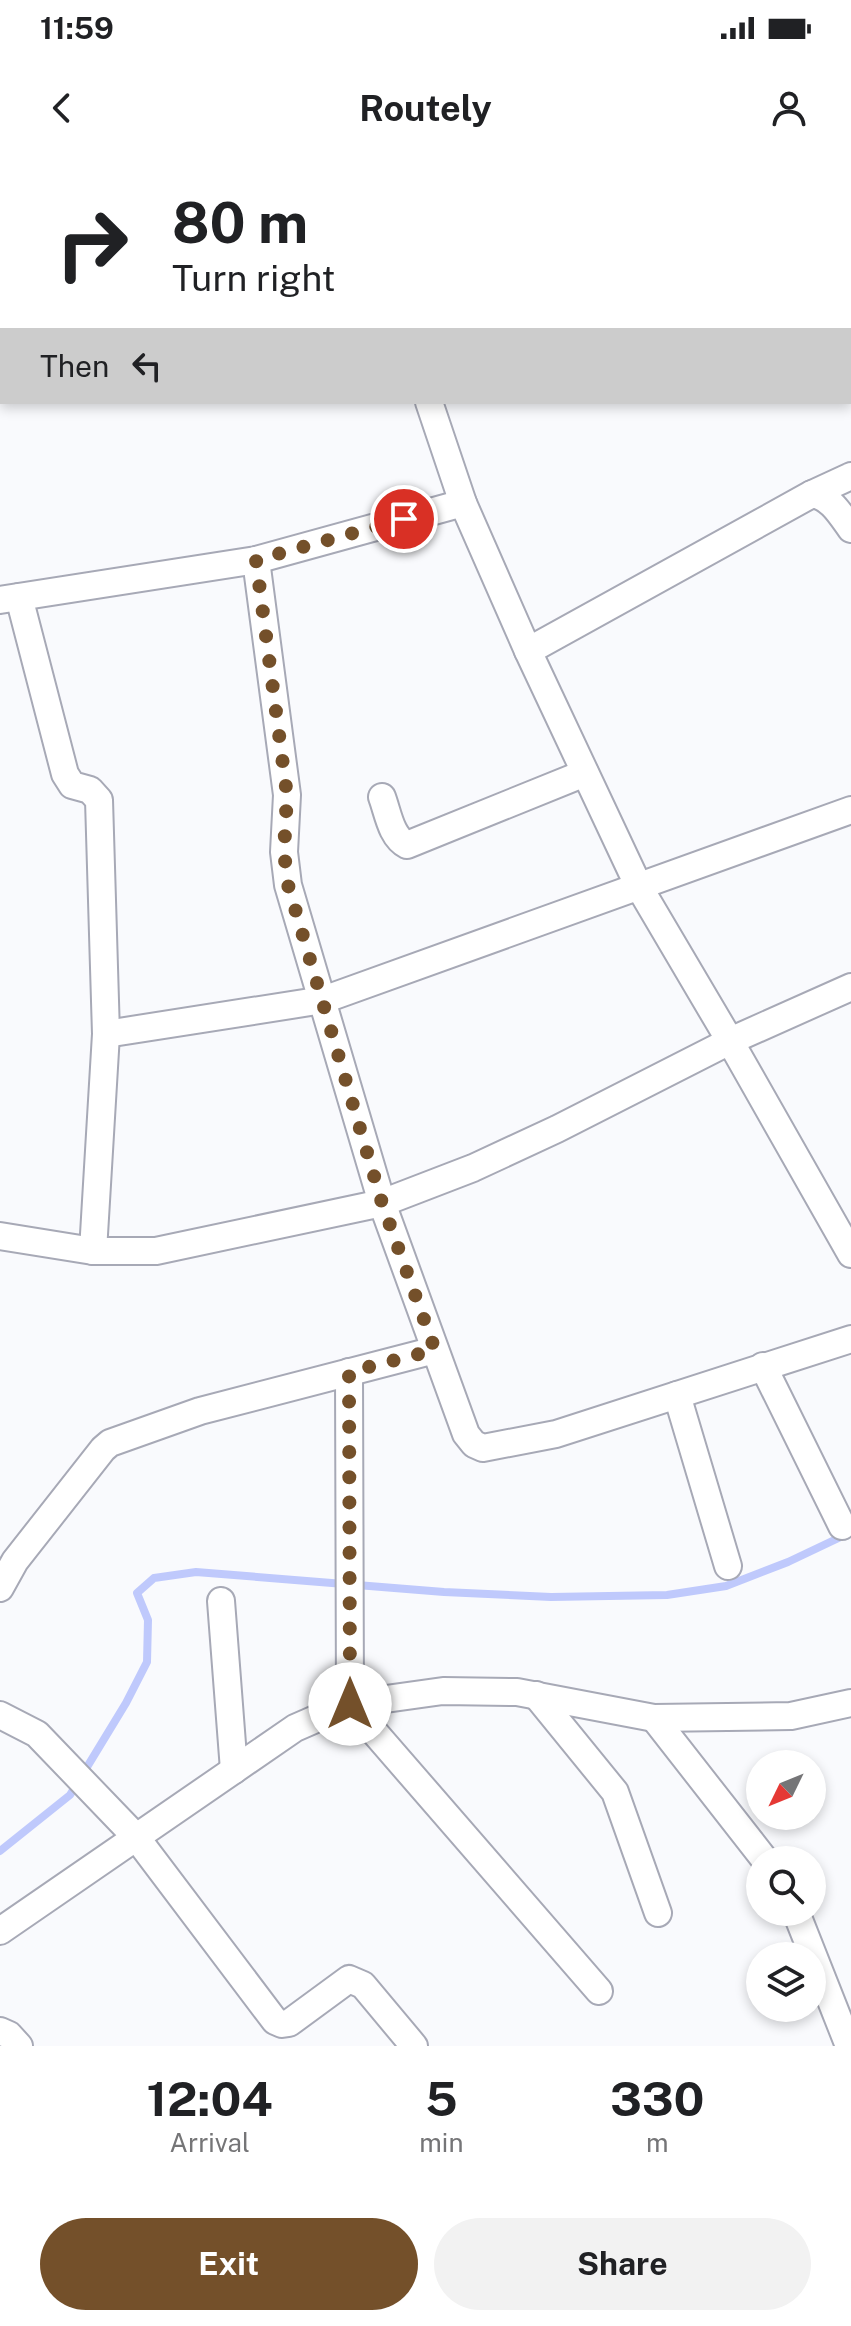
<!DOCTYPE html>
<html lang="en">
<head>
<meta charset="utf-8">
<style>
  :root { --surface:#fff; --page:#f2f2f2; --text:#202124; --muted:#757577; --accent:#74502a }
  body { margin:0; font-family:"Public Sans",sans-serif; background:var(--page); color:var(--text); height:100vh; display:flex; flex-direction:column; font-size:30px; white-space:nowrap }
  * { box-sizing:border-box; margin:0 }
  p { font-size:26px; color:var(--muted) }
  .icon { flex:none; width:44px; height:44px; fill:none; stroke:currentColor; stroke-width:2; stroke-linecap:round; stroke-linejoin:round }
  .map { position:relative; height:1886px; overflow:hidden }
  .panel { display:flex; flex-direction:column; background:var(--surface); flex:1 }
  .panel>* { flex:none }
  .top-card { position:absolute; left:0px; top:0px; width:852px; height:244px; box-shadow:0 4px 12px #0003; background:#fff; color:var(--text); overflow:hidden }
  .needle { width:52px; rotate:227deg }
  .tools { position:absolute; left:746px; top:1590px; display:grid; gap:16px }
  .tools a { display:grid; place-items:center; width:80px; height:80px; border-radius:50%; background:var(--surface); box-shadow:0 4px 12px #0003; font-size:40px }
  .pin { position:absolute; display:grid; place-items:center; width:68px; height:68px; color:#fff; margin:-34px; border:4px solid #fff; border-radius:50%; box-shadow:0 2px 8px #0007 }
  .me { position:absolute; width:88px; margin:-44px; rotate:0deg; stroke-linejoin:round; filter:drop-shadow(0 0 6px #0008) }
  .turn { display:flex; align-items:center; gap:28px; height:168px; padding:0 40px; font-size:36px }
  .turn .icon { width:104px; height:104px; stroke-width:2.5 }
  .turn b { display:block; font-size:56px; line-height:68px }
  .then { display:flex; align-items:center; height:76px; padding:0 40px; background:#0003; gap:16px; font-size:30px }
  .eta { display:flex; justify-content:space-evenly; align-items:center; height:136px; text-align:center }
  .eta b { font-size:48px; font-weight:700; line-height:56px }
  .button { display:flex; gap:16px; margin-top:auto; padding:16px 40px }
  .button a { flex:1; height:92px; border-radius:48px; background:var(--accent); color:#fff; font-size:32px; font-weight:700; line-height:92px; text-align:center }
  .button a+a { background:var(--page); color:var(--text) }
  .status { display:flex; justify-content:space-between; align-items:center; height:56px; padding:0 40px; background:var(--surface); direction:ltr }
  .status svg { height:22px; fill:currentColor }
  header { display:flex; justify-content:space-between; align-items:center; height:104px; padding:0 40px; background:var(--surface); font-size:36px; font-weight:700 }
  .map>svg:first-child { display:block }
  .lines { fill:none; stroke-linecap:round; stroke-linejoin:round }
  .stream { stroke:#bfc9fc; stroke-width:8 }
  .street-casing { stroke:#a7a9b6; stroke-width:30 }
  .street { stroke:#fff; stroke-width:26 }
  .route { stroke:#74502a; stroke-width:14; stroke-dasharray:0 25.2 }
</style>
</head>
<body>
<div class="status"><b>11:59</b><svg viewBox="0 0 49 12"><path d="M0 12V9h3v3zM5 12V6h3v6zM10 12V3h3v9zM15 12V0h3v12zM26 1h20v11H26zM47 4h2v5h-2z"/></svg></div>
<header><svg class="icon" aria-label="back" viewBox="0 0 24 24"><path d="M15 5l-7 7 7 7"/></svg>Routely<svg class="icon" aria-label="person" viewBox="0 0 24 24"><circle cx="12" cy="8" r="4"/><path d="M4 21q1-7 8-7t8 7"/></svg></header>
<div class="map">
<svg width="851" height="1886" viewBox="0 0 851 1886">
  <rect width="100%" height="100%" fill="#f9fafd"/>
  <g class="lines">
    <polyline class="stream" points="0,1691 70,1635 126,1543 147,1502 148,1460 137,1433 154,1418 196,1412 444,1432 551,1437 667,1435 726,1426 788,1402 847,1374"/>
    <g class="street-casing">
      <g id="street">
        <polyline points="195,0 195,2"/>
        <polyline points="315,0 316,2"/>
        <polyline points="443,0 444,2"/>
        <polyline points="568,0 569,2"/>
        <polyline points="669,0 670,2"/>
        <polyline points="850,95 851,95"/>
        <polyline points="0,206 2,206"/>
        <polyline points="429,242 463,343 528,491 638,725 730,881 851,1094"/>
        <polyline points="812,334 851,316"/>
        <polyline points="256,400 287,635 284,692 288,725 382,1043 466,1274 474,1284 483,1288 556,1274 851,1179"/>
        <polyline points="19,437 65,614 72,625 90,630 99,640 106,874 93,1091"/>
        <polyline points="0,440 256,400 463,343"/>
        <path d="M528,491L812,334C830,336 841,355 851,369"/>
        <path d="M382,637C388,653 391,677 407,685L585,613"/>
        <polyline points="106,874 323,840 851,650"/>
        <polyline points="0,1076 93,1091 156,1091 382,1043 473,1008 557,969 730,881 851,827"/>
        <polyline points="763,1206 842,1366"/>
        <polyline points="349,1212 350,1544 599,1831"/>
        <polyline points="677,1235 728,1406"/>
        <polyline points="0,1428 15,1401 103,1289 110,1283 200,1251 435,1190"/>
        <polyline points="221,1441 234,1610"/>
        <polyline points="536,1535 615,1632 658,1753"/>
        <polyline points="0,1555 37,1574 136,1677 275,1861 282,1864 289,1863 349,1819 363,1825 414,1886"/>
        <polyline points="654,1558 765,1700"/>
        <polyline points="796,1752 849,1886"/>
        <polyline points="0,1771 295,1568 350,1544 443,1531 517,1532 654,1558 791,1556 851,1543"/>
        <polyline points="0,1871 9,1875 19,1886"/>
      </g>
    </g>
    <use href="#street" class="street"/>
  </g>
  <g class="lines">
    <polyline class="route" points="350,1544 349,1212 435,1190 382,1043 288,725 284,692 287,635 256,400 404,359"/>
  </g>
</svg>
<div class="tools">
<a><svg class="needle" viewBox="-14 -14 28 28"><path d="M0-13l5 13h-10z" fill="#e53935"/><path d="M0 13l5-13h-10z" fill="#757577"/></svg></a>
<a><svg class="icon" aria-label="search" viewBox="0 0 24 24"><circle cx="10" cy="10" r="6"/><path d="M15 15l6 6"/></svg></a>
<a><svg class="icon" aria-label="layers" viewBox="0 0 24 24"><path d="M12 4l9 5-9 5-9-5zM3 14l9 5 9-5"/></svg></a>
</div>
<div class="pin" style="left:404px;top:359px;background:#d93025"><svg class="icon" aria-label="arrive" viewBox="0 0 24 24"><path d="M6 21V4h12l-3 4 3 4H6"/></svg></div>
<svg class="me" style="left:350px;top:1544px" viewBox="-20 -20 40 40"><circle r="19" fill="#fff"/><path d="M0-13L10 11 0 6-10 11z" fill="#74502a"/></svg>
<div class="top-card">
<div class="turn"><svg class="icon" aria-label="right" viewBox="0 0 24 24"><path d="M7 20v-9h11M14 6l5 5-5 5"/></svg><div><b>80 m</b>Turn right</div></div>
<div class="then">Then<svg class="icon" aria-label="left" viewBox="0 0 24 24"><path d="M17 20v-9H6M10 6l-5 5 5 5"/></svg></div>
</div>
</div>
<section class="panel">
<div class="eta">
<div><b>12:04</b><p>Arrival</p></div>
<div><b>5</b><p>min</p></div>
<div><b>330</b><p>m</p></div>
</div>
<div class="button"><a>Exit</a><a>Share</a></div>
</section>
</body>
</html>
